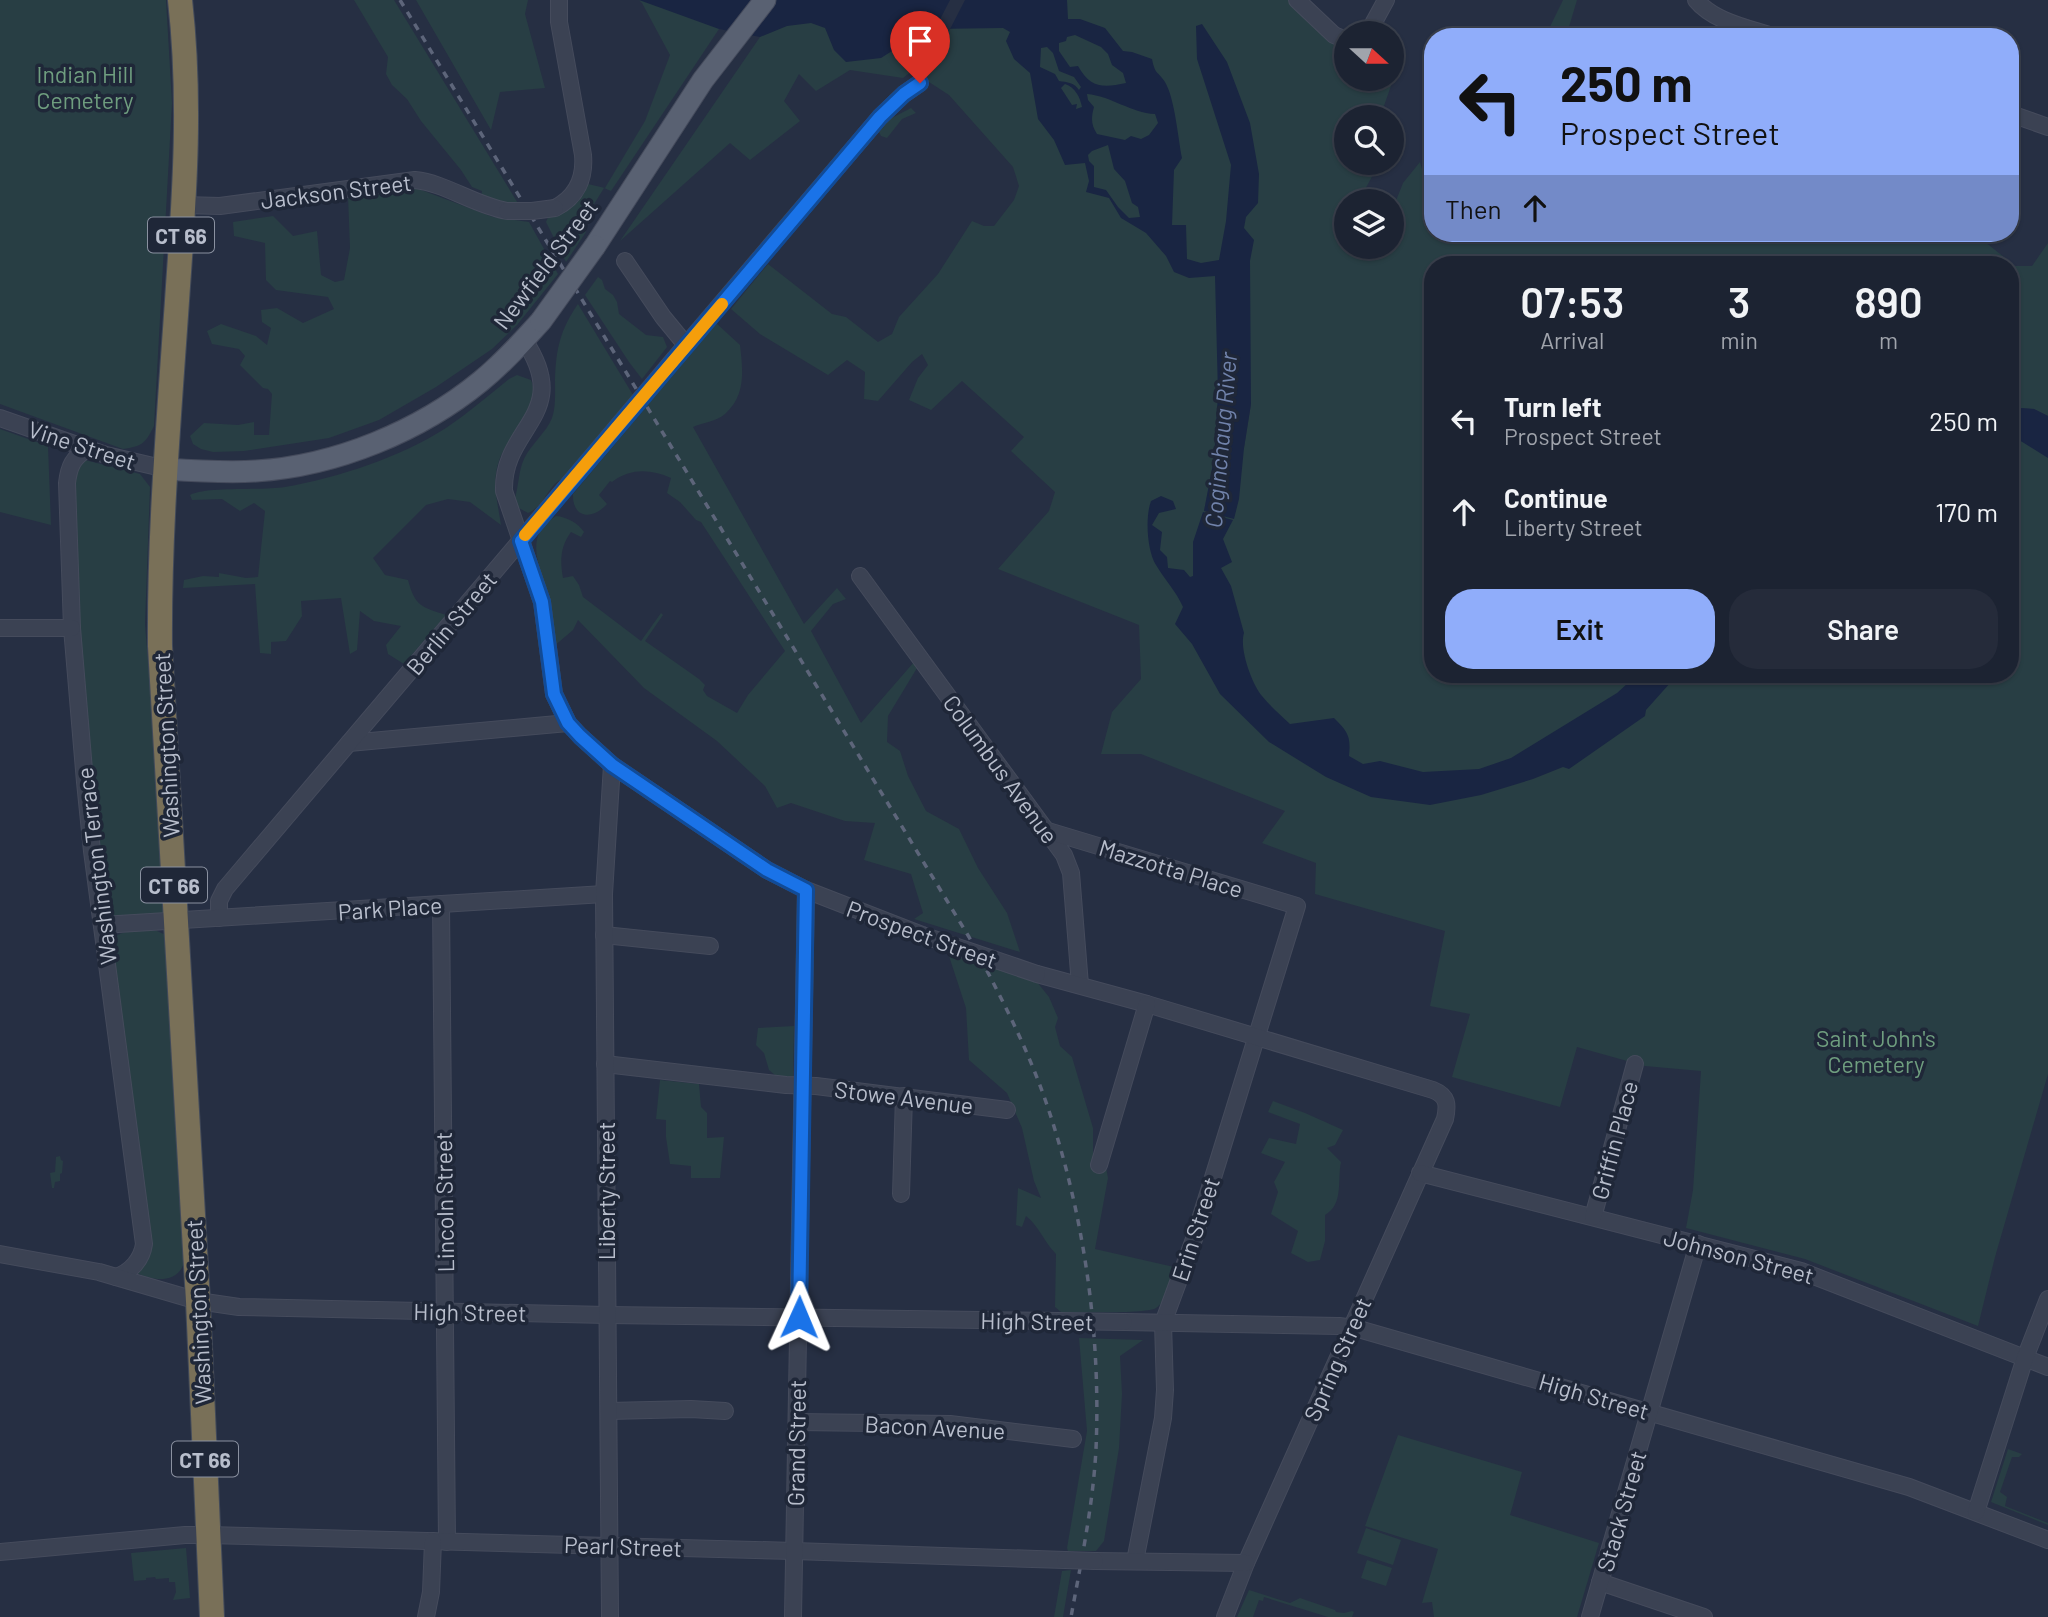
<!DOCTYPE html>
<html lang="en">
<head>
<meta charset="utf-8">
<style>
  :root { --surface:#1c2332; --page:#252b3a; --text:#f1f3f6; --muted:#a0a4ac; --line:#3a404d; --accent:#90adfa }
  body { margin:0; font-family:Barlow,sans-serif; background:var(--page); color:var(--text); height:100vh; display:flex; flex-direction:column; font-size:26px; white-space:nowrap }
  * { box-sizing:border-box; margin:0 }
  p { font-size:23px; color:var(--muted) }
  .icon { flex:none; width:38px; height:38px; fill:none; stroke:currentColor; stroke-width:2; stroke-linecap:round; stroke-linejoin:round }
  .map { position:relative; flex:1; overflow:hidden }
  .sheet { position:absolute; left:1424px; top:256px; width:595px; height:427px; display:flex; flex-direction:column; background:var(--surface); border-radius:28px; box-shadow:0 2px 5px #0004,0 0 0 2px var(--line) }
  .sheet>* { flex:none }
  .hud { position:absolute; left:1424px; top:28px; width:595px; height:214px; border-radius:28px; box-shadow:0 2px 5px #0004,0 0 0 2px var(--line); background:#90adfa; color:#111; overflow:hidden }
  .needle { width:46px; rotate:111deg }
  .buttons { position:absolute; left:1334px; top:21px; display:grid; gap:14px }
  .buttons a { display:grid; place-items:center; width:70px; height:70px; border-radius:50%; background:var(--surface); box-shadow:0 2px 5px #0004,0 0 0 2px var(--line); font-size:35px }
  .pin { position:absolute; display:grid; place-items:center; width:60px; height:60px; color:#fff; margin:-72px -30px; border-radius:50% 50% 50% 0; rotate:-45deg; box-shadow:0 0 7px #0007 }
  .pin .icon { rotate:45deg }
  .me { position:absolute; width:77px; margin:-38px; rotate:1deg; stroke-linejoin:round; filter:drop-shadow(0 0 5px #0008) }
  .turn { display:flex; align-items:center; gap:24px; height:147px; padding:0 21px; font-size:32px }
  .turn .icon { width:91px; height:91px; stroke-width:2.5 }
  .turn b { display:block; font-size:49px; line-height:60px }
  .then { display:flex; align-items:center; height:66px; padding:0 21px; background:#0003; gap:14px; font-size:26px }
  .eta { display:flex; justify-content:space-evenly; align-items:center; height:119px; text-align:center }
  .eta b { font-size:42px; font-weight:600; line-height:49px }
  .action { display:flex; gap:14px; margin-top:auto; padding:14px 21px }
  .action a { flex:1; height:80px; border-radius:28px; background:var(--accent); color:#111; font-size:28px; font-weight:600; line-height:80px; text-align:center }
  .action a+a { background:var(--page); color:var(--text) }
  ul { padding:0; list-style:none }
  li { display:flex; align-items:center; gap:21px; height:91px; padding:0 21px }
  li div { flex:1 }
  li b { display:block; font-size:26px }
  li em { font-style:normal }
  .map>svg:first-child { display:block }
  .green { fill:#283e44; fill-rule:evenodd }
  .water { fill:#192542; fill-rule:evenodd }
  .pier { fill:#262f43 }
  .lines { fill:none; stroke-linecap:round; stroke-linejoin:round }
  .minor-casing { stroke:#454b5c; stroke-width:18 }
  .major-casing { stroke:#454b5c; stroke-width:23 }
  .highway-casing { stroke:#424a5a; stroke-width:26 }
  .minor { stroke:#3b4253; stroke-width:16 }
  .major { stroke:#596172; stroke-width:21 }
  .highway { stroke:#797058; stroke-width:24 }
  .rail { stroke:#5d657a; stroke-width:3.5; stroke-dasharray:7 7; stroke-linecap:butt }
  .minor-bridge-casing { stroke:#454b5c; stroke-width:18; stroke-linecap:butt }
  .major-bridge-casing { stroke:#454b5c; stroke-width:23; stroke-linecap:butt }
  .minor-bridge { stroke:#3b4253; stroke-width:16 }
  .major-bridge { stroke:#596172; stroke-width:21 }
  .route-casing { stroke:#114b97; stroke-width:18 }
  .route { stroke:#1a73e8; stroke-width:12 }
  .slow { stroke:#f59e0b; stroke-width:12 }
  .labels { text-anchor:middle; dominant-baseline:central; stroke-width:7; stroke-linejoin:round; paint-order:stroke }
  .shield { fill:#1f2738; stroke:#8a91a0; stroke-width:2 }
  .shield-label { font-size:21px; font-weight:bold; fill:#b8becc }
  .park-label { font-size:23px; fill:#6f9e7f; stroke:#1f2738 }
  .street-label { font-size:23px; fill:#b8becc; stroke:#1f2738 }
  .water-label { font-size:24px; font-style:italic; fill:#7183ab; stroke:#1f2738 }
</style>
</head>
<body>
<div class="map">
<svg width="2048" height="1617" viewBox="0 0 2048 1617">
  <rect width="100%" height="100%" fill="#262f43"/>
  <g class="green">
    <path d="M0,0H166L172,103L154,426C145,444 142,446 123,449L0,404Z"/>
    <polygon points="354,0 394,0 519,205 510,205 481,197 482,191 472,187 461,170 421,121 407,99 392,85 386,74 388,57"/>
    <polygon points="416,0 528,0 525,14 545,88 500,92 491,130"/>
    <path d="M639,0H744L719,29L611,191L604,188L581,225L586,232L566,262L546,222C551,206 577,202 588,184L605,188L645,121L670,55L642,3Z"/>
    <path d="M791,0H1293L1346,45V79H1391V47L1403,52L1380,117H1346V163H1376L1375,171L1362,195L1363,201H1346V247H1391V213L1403,183L1420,162L1425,179L1433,184V233H1974L2015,266H2032L2048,243V416L2034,409L2020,408L2011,398V264H1433V674H1648L1671,682L1675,674H2011V435L2019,441L2048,418V1074L1995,1257L1978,1326L1805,1259L1686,1228L1693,1190L1701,1071L1645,1066L1577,1047L1560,1107L1452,1077L1470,1014L1430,1006L1445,931L1315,894L1316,863L1262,843L1285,811L1141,754H1101L1112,712L1141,679L1139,625L998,569L1049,511L1055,492L1011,451L1024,437L962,381L931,410L909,400L918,378L928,365L922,354L912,362L878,401L864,399L865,372L847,360L828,375L760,334L731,309L768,264L832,314L846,317L878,342L892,334L899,317L938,274L972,221L984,226H994L1014,200L1019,186L1013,167L949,95L912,71L903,78L850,70L816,91L799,74L784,101L800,121L750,160L730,143L620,241L760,37ZM1251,404L1244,448L1204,511L1214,459Z"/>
    <polygon points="1563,0 1577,0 1566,37 1545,37"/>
    <polygon points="911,108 916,113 902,119 887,138 881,136 879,132 890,119"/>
    <polygon points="397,188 416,188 493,217 529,222 558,274 517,325 492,349 436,387 379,420 329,438 244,451 213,452 201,449 193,444 190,436 204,423 238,425 254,422 254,435 269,435 272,394 268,389 263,388 240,365 245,356 239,349 212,344 207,331 221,324 256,336 267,345 271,328 262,322 261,310 277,308 303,323 334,309 328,297 276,290 266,280 265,243 234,236 233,222 273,216 293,236 317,231 321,275 335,282 344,280 350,248 348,196"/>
    <polygon points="598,277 602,280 605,289 613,295 617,302 619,314 646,335 663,337 667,347 642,379 629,362 585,295"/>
    <path d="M578,304L633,395L563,478C547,486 545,506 528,513L517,507L514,501C519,487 518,472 524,459C531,444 546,433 552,418C556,407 555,392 555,380C556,349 560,330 578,304Z"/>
    <path d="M716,323L740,345C743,371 746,395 725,414C717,421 702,423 693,427L804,624L837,588L846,599L833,604L811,631L861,723L914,662L917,668L888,716L887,742L900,751L908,776L926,811L959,829L978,868L1007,913L1020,952L914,919L923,913L911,874L864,860L875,823L845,821L791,803L777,808L765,786L717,741L644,688L578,620L573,630L553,647C552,632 553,616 550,602C544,572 519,538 556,516C567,517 578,523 584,532L581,537L571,532C560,547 560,561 563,578L573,576L579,585L583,597L641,641L661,613L663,615L645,641L699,679L705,685L703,690L707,696L737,713L748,695L785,651L701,522L696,520L680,502L667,493L671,478C650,469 631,468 612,482L610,481L599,495L607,504C592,521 572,518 573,494Z"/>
    <path d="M517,375L531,380C544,412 505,436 498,464C492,485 498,504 501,525L470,502L448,499L426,505L373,558L385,575L408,580C415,606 421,607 446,615L404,664L388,654L386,645L401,626L374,621L360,611L357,650L350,654L341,598L301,601L302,616L286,641L271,642V654L260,653L255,584L183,588L184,580L203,576L219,577V573L246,578L258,577L265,511L254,503L240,511L222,499L192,500L190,495C208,486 261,491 285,487C337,478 401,457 446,428C468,413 488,396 509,379Z"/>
    <polygon points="0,429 48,446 51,525 0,512"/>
    <polygon points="85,460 140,474 150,487 145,624 162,839 164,910 162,914 113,917 107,910 78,628 74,469 82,461"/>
    <path d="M157,931L166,935L184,1263C177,1284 153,1281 137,1273L150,1244L112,940C121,928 143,931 157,931Z"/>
    <path d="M948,953L1037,982L1049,997L1058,1018L1055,1027L1060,1046L1072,1057L1093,1128V1162L1106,1167L1108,1178L1095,1249L1174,1267C1170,1279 1167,1301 1156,1308C1147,1314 1077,1312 1061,1312L1055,1307L1056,1254C1044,1242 1039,1226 1026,1216L1022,1227L1016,1225L1018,1188L1041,1198L1034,1181L1022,1128L1007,1093L969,1060L966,1008Z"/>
    <polygon points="794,1026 793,1078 776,1076 769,1070 764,1053 756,1045 758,1028"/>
    <polygon points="660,1080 699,1084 701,1107 707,1113 707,1138 724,1137 720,1178 691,1178 691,1166 670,1164 666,1137 666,1120 656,1119"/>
    <path d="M1273,1101L1305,1113L1343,1130L1335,1145L1327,1148L1341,1162C1337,1181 1344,1204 1325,1215V1241L1320,1260L1308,1262L1291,1253L1298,1231L1271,1214L1278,1192L1274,1182L1285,1162L1261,1153L1269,1138L1296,1144L1300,1124L1268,1112Z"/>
    <polygon points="60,1156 61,1160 63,1161 62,1173 60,1174 60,1181 55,1182 54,1188 52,1188 50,1173 55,1172 56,1157"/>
    <polygon points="1079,1338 1143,1340 1120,1356 1122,1394 1119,1448 1104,1541 1096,1551 1068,1551 1067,1548 1087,1431"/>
    <polygon points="1398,1435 1522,1472 1510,1515 1599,1543 1577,1617 1434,1617 1432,1602 1422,1603 1438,1549 1365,1526"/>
    <polygon points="2008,1449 2022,1454 2019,1457 2012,1457 2000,1492 2007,1497 2005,1506 2048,1523 2048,1525 1991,1502"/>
    <polygon points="1366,1528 1401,1540 1393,1565 1357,1553"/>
    <polygon points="186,1548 190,1598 173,1600 176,1592 175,1582 169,1582 169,1578 156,1579 155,1577 146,1578 146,1580 134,1581 131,1553"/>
    <polygon points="1367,1560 1392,1568 1386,1586 1361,1578"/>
    <polygon points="1071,1570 1063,1617 1054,1617 1062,1571"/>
    <polygon points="1249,1590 1290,1603 1300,1598 1335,1610 1336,1612 1344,1613 1352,1611 1354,1612 1352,1617 1328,1617 1264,1597 1263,1601 1259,1600 1253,1617 1237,1617"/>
  </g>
  <g class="water">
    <path d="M639,0H1067L1068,19H1080L1105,28L1123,51L1132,52L1152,59C1155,75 1158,71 1165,82C1175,99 1178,138 1182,158L1174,170L1172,225H1186L1187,259L1201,263L1219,260L1226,221L1231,165L1197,59L1196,26L1202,24L1227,62L1250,123L1259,174L1258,203L1246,217L1244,228L1254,240L1250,261L1251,404L1244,448L1239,499L1234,519L1204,511L1214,459L1218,394L1215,276L1189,278L1174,272L1166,256L1146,233L1121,218L1109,198L1086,192L1089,181L1085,163L1065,165L1054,140L1038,119L1030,73L1014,59L1006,41L1010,32L1003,28L933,29L923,34H908L892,51L881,58L846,62L834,50L825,28L811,23L787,26L760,37L719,29ZM1075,35L1101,47L1108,54L1112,65L1123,73L1126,83C1103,88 1090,88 1078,66L1070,67L1059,51V43L1066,41L1067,37ZM1047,47L1053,53L1059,71L1074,77L1081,87L1079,90C1075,83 1067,82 1059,81L1055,74L1040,67L1041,48ZM1065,84C1075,87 1080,97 1082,107L1076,109L1077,104L1072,105L1061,88ZM1087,94C1111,96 1131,113 1155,114L1158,123L1149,135L1141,139L1131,136L1125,140L1097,134C1091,125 1091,118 1094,107L1088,100ZM1108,145L1114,169L1125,181L1132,203L1138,207L1140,217L1129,218L1118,207L1106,190L1094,187V166L1089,161L1088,155L1092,151Z"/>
    <polygon points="2011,398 2020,408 2034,409 2048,416 2048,458 2011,435"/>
    <path d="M1161,496L1173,501L1176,509L1159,513L1152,525L1162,532L1160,550L1167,557L1168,568L1184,570L1190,577L1193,576V542L1203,512L1233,520L1223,539L1232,562L1221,568L1231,586L1244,633C1239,649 1252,684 1262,696C1270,706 1281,715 1290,724L1334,718C1348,732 1351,736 1349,756L1363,764L1380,761L1423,772L1479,769L1511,758L1617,693L1638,674H1674L1671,682L1646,710L1645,716L1569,769L1563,767L1533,779L1481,795L1430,805L1371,797L1326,777L1269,742L1220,694L1192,644L1175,624L1183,607C1176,591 1165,580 1156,565C1147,551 1145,517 1151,501Z"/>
  </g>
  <polygon class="pier" points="950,0 965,0 948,33 933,33"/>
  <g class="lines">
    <g class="minor-casing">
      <g id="minor">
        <polyline points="1297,0 1334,35 1346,40"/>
        <path d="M1696,0C1714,22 1749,28 1775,37"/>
        <polyline points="1368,33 1386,0"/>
        <polyline points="2011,114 2048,127"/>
        <path d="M183,205L220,206L415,180C445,183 474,205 507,211"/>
        <path d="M555,208C577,197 585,178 583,155L559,22V0"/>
        <polyline points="625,261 663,317 686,345"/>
        <path d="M524,340C574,415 502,426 504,491L542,602L554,694L568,723L580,736L612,765L767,870L806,890L922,935"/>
        <polyline points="675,358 880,117 904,94 920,83"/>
        <polyline points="0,418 106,455 166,469"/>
        <path d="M87,449C73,458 69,466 67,483L72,628L85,782L92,851L144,1244C142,1259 131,1272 116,1277"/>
        <polyline points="860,576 1064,855 1071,873 1080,985"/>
        <polyline points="0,628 72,628"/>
        <polyline points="349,743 568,723"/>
        <polyline points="1045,830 1297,906 1194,1239 1163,1323 1165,1390 1163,1418 1135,1561"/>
        <polyline points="441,904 447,1542"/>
        <polyline points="219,918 219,901 225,889 600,447"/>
        <polyline points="102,925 604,894"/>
        <polyline points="604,935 710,946"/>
        <path d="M1037,974L1147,1004L1433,1090C1448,1096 1448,1105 1445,1119L1246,1563L1225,1617"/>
        <polyline points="605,1064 786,1085 816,1086 1007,1110"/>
        <polyline points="1099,1165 1147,1004"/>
        <polyline points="1420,1173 1801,1271 2048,1367"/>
        <polyline points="901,1194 904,1096"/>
        <polyline points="1593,1217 1635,1064"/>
        <polyline points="0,1254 99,1272 198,1301 239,1307 607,1315 1059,1321"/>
        <polyline points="1124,1322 1339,1326 1355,1328 1909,1487 2048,1540"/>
        <polyline points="609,1411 691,1409 725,1411"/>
        <polyline points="797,1422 950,1424 1073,1439"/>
        <polyline points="1976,1512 2025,1358 2048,1299"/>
        <polyline points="0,1552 185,1535 208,1535 794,1551 1065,1560"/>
        <polyline points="1095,1561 1246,1563"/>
        <polyline points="1600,1582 1704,1617"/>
        <polyline points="426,1617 431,1592 433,1541"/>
        <polyline points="610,1617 604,894 612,765"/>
        <polyline points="793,1617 806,890"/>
        <polyline points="1590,1617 1698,1244"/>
      </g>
    </g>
    <g class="major-casing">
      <g id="major">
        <polyline points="595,246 703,80 765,0"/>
        <path d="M166,469C196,471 226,473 256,471C336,466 420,431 481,381C503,363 522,342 541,321"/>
      </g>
    </g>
    <g class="highway-casing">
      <path id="highway" d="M180,0C191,97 185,189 178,286C170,406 159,526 160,646L198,1301L212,1617"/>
    </g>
    <use href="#minor" class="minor"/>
    <use href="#major" class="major"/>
    <use href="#highway" class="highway"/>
    <path class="rail" d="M400,0L969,937C998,991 1027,1046 1047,1105C1084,1214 1101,1334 1096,1449C1093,1506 1081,1562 1071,1617"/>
    <g class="minor-bridge-casing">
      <g id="minor-bridge">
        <polyline points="507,211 532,211 555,208"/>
        <polyline points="600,447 675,358"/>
        <polyline points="922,935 1037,974"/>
        <polyline points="1059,1321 1124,1322"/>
        <polyline points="1065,1560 1095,1561"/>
      </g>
    </g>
    <g class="major-bridge-casing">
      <polyline id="major-bridge" points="541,321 595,246"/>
    </g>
    <use href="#minor-bridge" class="minor-bridge"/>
    <use href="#major-bridge" class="major-bridge"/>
  </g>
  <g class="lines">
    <g class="route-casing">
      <polyline id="route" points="799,1317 806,890 767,870 612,765 580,736 568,723 554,694 542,602 521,541 880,117 904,94 920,83"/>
    </g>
    <use href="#route" class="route"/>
    <polyline class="slow" points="525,535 722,304"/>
  </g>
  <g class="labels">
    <g class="shield">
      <rect x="148" y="217.5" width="66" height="35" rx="5"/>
      <rect x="141" y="867.5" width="66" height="35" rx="5"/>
      <rect x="172" y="1441.5" width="66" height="35" rx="5"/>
    </g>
    <g class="shield-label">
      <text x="181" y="235">CT 66</text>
      <text x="174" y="885">CT 66</text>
      <text x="205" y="1459">CT 66</text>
    </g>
    <g class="park-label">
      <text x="85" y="74">Indian Hill<tspan x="85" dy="26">Cemetery</tspan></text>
      <text x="1876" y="1038">Saint John's<tspan x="1876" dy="26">Cemetery</tspan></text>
    </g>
    <g class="street-label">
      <text transform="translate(336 191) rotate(-7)">Jackson Street</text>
      <text transform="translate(545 264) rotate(-53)">Newfield Street</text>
      <text transform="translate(82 445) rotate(18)">Vine Street</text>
      <text transform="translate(451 623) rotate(-50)">Berlin Street</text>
      <text transform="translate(166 745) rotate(-93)">Washington Street</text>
      <text transform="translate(1001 769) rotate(54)">Columbus Avenue</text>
      <text transform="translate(96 866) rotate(-97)">Washington Terrace</text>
      <text transform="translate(1171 868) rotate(17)">Mazzotta Place</text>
      <text transform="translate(390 908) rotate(-4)">Park Place</text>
      <text transform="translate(922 934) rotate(20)">Prospect Street</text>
      <text transform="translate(904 1097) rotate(7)">Stowe Avenue</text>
      <text transform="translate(1614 1140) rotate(-75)">Griffin Place</text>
      <text transform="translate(606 1191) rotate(-90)">Liberty Street</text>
      <text transform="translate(444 1202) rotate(-91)">Lincoln Street</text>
      <text transform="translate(1195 1229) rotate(-72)">Erin Street</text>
      <text transform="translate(1739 1256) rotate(15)">Johnson Street</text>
      <text transform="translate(198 1312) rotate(-93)">Washington Street</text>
      <text transform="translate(470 1312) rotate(1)">High Street</text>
      <text transform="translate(1037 1321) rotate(1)">High Street</text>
      <text transform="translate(1337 1359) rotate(-66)">Spring Street</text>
      <text transform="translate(1594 1396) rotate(16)">High Street</text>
      <text transform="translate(935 1427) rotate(3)">Bacon Avenue</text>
      <text transform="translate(796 1443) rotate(-89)">Grand Street</text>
      <text transform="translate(1621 1511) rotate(-74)">Stack Street</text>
      <text transform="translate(623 1546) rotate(2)">Pearl Street</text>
    </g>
    <g class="water-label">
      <text transform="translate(1220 440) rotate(-85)">Coginchaug River</text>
    </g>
  </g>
</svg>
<div class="buttons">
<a><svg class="needle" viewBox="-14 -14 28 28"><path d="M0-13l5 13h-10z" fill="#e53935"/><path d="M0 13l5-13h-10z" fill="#a0a4ac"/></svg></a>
<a><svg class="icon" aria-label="search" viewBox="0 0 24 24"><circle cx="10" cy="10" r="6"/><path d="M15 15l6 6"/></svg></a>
<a><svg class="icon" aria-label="layers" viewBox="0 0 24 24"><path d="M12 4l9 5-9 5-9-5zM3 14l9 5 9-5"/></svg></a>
</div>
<div class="pin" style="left:920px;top:83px;background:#d93025"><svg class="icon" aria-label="arrive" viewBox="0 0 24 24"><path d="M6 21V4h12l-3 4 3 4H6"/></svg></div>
<svg class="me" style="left:799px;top:1317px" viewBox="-20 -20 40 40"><path d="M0-17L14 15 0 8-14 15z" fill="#1a73e8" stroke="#fff" stroke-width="4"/></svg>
<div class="hud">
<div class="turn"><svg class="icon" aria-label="left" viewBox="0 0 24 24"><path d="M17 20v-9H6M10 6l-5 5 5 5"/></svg><div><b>250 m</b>Prospect Street</div></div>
<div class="then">Then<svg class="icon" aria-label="ahead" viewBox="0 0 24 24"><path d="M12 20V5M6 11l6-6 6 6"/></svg></div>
</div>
<section class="sheet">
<div class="eta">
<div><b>07:53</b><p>Arrival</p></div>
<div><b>3</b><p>min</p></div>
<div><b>890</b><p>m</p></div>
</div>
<ul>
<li><svg class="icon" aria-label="left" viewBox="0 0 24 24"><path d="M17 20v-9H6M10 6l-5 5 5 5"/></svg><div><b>Turn left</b><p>Prospect Street</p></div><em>250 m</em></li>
<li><svg class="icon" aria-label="ahead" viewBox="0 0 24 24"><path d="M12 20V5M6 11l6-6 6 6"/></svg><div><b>Continue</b><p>Liberty Street</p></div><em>170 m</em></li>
</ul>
<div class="action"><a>Exit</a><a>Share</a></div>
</section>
</div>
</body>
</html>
